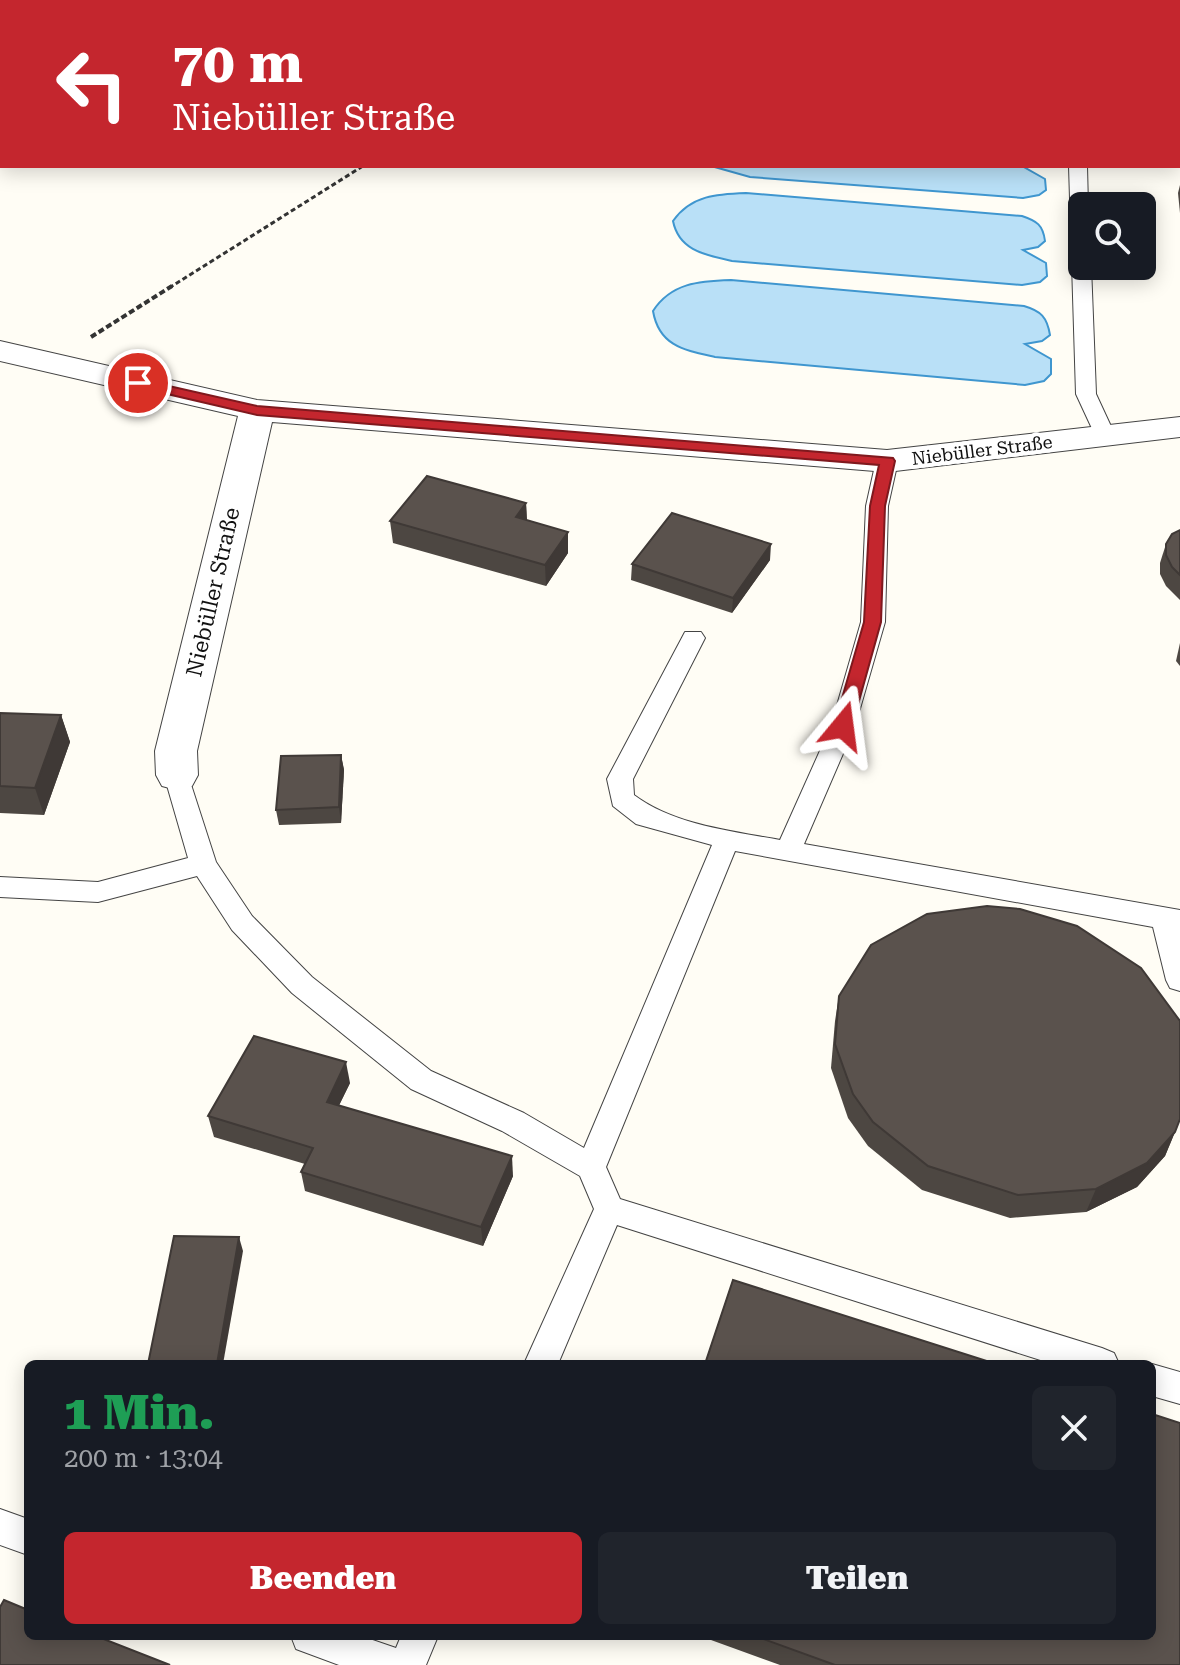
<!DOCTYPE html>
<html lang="de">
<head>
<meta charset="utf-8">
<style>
  :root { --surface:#171b24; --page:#20242c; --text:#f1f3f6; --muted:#9ea1a6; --accent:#c4262e }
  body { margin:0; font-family:"Roboto Serif",serif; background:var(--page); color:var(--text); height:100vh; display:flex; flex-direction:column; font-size:30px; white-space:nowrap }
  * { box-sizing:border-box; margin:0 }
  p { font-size:26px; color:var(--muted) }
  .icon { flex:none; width:44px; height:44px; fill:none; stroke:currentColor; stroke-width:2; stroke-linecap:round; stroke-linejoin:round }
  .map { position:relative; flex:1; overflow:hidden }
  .details { position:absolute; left:24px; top:1360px; width:1132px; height:280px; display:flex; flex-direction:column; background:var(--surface); border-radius:12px; box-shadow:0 4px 20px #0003 }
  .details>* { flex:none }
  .banner { position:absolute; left:0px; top:0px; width:1180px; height:168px; box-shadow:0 4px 20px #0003; background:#c4262e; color:#fff; overflow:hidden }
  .controls { position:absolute; left:1068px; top:192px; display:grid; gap:16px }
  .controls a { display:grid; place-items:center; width:88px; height:88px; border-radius:12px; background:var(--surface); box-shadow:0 4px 20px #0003; font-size:40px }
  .pin { position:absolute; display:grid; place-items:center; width:68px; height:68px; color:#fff; margin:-34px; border:4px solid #fff; border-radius:50%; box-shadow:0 2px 8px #0007 }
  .me { position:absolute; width:88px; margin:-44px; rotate:16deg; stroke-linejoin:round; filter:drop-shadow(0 0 6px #0008) }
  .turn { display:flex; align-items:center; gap:28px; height:168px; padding:0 40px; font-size:36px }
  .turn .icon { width:104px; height:104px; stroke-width:2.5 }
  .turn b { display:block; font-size:56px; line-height:68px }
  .round { display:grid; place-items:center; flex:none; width:84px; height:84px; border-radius:12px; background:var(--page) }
  .headline { display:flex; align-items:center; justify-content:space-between; height:136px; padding:0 40px }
  h1 { font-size:48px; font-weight:800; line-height:60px; color:#1e9e55 }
  .action { display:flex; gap:16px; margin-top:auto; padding:16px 40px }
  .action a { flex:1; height:92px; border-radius:12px; background:var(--accent); color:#fff; font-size:32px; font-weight:800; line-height:92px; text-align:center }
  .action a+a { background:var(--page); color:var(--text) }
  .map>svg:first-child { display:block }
  .water { fill:#b9e0f7; stroke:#3f96cf; stroke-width:2 }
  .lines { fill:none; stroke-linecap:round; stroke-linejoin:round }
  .service-casing { stroke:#444; stroke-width:2 }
  .minor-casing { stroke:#444; stroke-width:2 }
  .path-far1 { stroke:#333; stroke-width:3; stroke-dasharray:5 3; stroke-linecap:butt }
  .path { stroke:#333; stroke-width:4; stroke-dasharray:6 3; stroke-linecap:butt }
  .service { fill:#fff; fill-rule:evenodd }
  .minor { fill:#fff; fill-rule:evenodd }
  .wall { fill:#4d4742 }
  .shaded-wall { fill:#3f3936 }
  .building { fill:#5a524d; stroke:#3f3936; stroke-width:2 }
  .route { fill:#c4262e; stroke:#7f191e; stroke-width:2 }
  .labels { text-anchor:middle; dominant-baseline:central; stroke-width:8; stroke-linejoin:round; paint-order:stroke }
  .far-street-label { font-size:18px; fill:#111; stroke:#fff }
  .street-label { font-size:22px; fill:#111; stroke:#fff }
</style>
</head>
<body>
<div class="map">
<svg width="1180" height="1665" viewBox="0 0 1180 1665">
  <rect width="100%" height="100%" fill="#fffdf5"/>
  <g class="water">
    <polygon points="711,166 1028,166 1024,167 1045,179 1046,190 1039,195 1023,198 750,177"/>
    <path d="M746,193L1022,216C1037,221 1043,225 1045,241L1038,247L1023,250L1046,263L1047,276L1040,282L1022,285L732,261C706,255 679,251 673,221C691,195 718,194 746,193Z"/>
    <path d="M731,280L1024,306C1041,311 1047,317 1050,335L1042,341L1025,344L1051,359V374L1044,381L1025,385L715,357C684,350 659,346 653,311C671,283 699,281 731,280Z"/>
  </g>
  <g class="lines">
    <g class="service-casing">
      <g id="service">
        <polygon points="1069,166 1087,166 1088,206 1082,206 1082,266 1091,266 1096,394 1115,435 1105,441 1095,435 1076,394"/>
        <path d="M887,455L898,461L888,506L885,622L855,726L804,844L1180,910V991L1170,988L1166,980L1153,927L735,851L606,1167L620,1199L1102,1348L1114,1353L1119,1364H1053L617,1225L558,1364H524L594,1209L580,1176L502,1131L411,1089L292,993L232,930L197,876L98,902L0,897V877L98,882L188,858L164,775L168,769L177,766L186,769L216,862L252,916L312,977L431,1071L524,1113L584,1148L712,845L636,824L613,806L607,779L685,632H701L705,638L633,779L634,795C674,825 731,831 780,840L831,726L861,622L866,506L876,461Z"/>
        <polygon points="1152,1364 1180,1372 1180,1404 1152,1396"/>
        <polygon points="0,1509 28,1519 28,1555 0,1545"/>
        <polygon points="291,1636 361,1636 396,1648 401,1636 438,1636 426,1665 339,1665 296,1649"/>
      </g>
    </g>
    <g class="minor-casing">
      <polygon id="minor" points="0,341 257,400 887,450 1180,417 1180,437 887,472 272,422 197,751 198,775 192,786 177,790 162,786 156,775 155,751 238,416 0,361"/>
    </g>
    <g class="path-far1">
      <polyline points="612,2 615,0"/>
      <polyline points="169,288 363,166"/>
    </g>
    <polyline class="path" points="91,337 172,286"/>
    <use href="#service" class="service"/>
    <use href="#minor" class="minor"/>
  </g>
  <g class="wall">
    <polygon points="1180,185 1180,213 1178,193"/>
    <polygon points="526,503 527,520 568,532 568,553 546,586 393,543 390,521"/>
    <polygon points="1180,530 1180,600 1166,586 1160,574 1160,563 1166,544"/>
    <polygon points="770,560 732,613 631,580 632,564"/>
    <polygon points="1180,643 1180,666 1176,661"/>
    <polygon points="0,713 61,715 70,742 44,815 0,813"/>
    <polygon points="341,755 344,770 341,823 279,825 276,810"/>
    <polygon points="839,996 1175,1132 1165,1156 1137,1187 1086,1212 1010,1218 922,1190 868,1146 848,1118 831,1068 835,1021"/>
    <polygon points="350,1083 339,1105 513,1176 483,1246 305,1191 301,1172 305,1164 214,1137 208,1116"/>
    <polygon points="700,1636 1152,1636 1180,1665 780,1665"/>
  </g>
  <g class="shaded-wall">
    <polygon points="526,503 527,525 516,517"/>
    <polygon points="568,532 568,553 546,586 545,565"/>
    <polygon points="771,544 770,560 732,613 733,598"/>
    <polygon points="61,715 70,742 44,815 35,788"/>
    <polygon points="341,755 344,770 341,823 339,807"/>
    <polygon points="346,1062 350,1083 331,1122 327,1102"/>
    <polygon points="1175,1132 1165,1156 1137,1187 1086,1212 1096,1189"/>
    <polygon points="512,1156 513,1176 483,1246 481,1227"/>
    <polygon points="239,1237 243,1251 223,1364 217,1364"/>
  </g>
  <g class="building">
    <polygon points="427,476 526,503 516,517 568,532 545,565 390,521"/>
    <polygon points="672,513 771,544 733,598 632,564"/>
    <polygon points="1180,530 1180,575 1172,567 1166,555 1166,544 1172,534"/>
    <polygon points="0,713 61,715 35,788 0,786"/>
    <polygon points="341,755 339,807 276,810 281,756"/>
    <polygon points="987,906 1020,909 1077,926 1141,968 1180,1021 1180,1119 1175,1132 1147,1163 1096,1189 1018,1195 928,1166 873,1122 853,1094 835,1044 839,996 871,945 927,914"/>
    <polygon points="254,1036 346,1062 327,1102 512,1156 481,1227 301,1172 313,1148 208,1116"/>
    <polygon points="174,1236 239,1237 217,1364 148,1364"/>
    <polygon points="733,1280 996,1364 705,1364"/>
    <polygon points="1152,1414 1180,1423 1180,1665 835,1665 755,1636 1152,1636"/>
    <polygon points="4,1600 28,1610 28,1636 96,1636 170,1665 0,1665 0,1607"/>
  </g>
  <polygon class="route" points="138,379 257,406 893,458 895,461 885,506 881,622 852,726 843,732 834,726 864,622 870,506 879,465 257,415 133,386 131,383"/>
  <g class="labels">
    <g class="far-street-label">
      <text transform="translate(982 450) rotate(-7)">Niebüller Straße</text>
    </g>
    <g class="street-label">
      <text transform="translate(213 592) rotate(-77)">Niebüller Straße</text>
    </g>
  </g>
</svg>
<div class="controls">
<a><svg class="icon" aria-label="search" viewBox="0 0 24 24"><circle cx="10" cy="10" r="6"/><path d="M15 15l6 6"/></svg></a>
</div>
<div class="pin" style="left:138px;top:383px;background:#d93025"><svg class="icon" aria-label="arrive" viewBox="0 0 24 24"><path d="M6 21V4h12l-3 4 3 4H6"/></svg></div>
<svg class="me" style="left:843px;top:726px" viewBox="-20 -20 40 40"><path d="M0-17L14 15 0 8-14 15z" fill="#c4262e" stroke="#fff" stroke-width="4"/></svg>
<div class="banner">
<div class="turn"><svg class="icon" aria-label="left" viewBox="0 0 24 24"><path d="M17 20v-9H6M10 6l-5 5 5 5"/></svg><div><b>70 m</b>Niebüller Straße</div></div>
</div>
<section class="details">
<div class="headline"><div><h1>1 Min.</h1><p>200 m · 13:04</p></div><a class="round"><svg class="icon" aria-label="close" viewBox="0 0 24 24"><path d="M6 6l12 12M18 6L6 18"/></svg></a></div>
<div class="action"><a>Beenden</a><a>Teilen</a></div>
</section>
</div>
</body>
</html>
